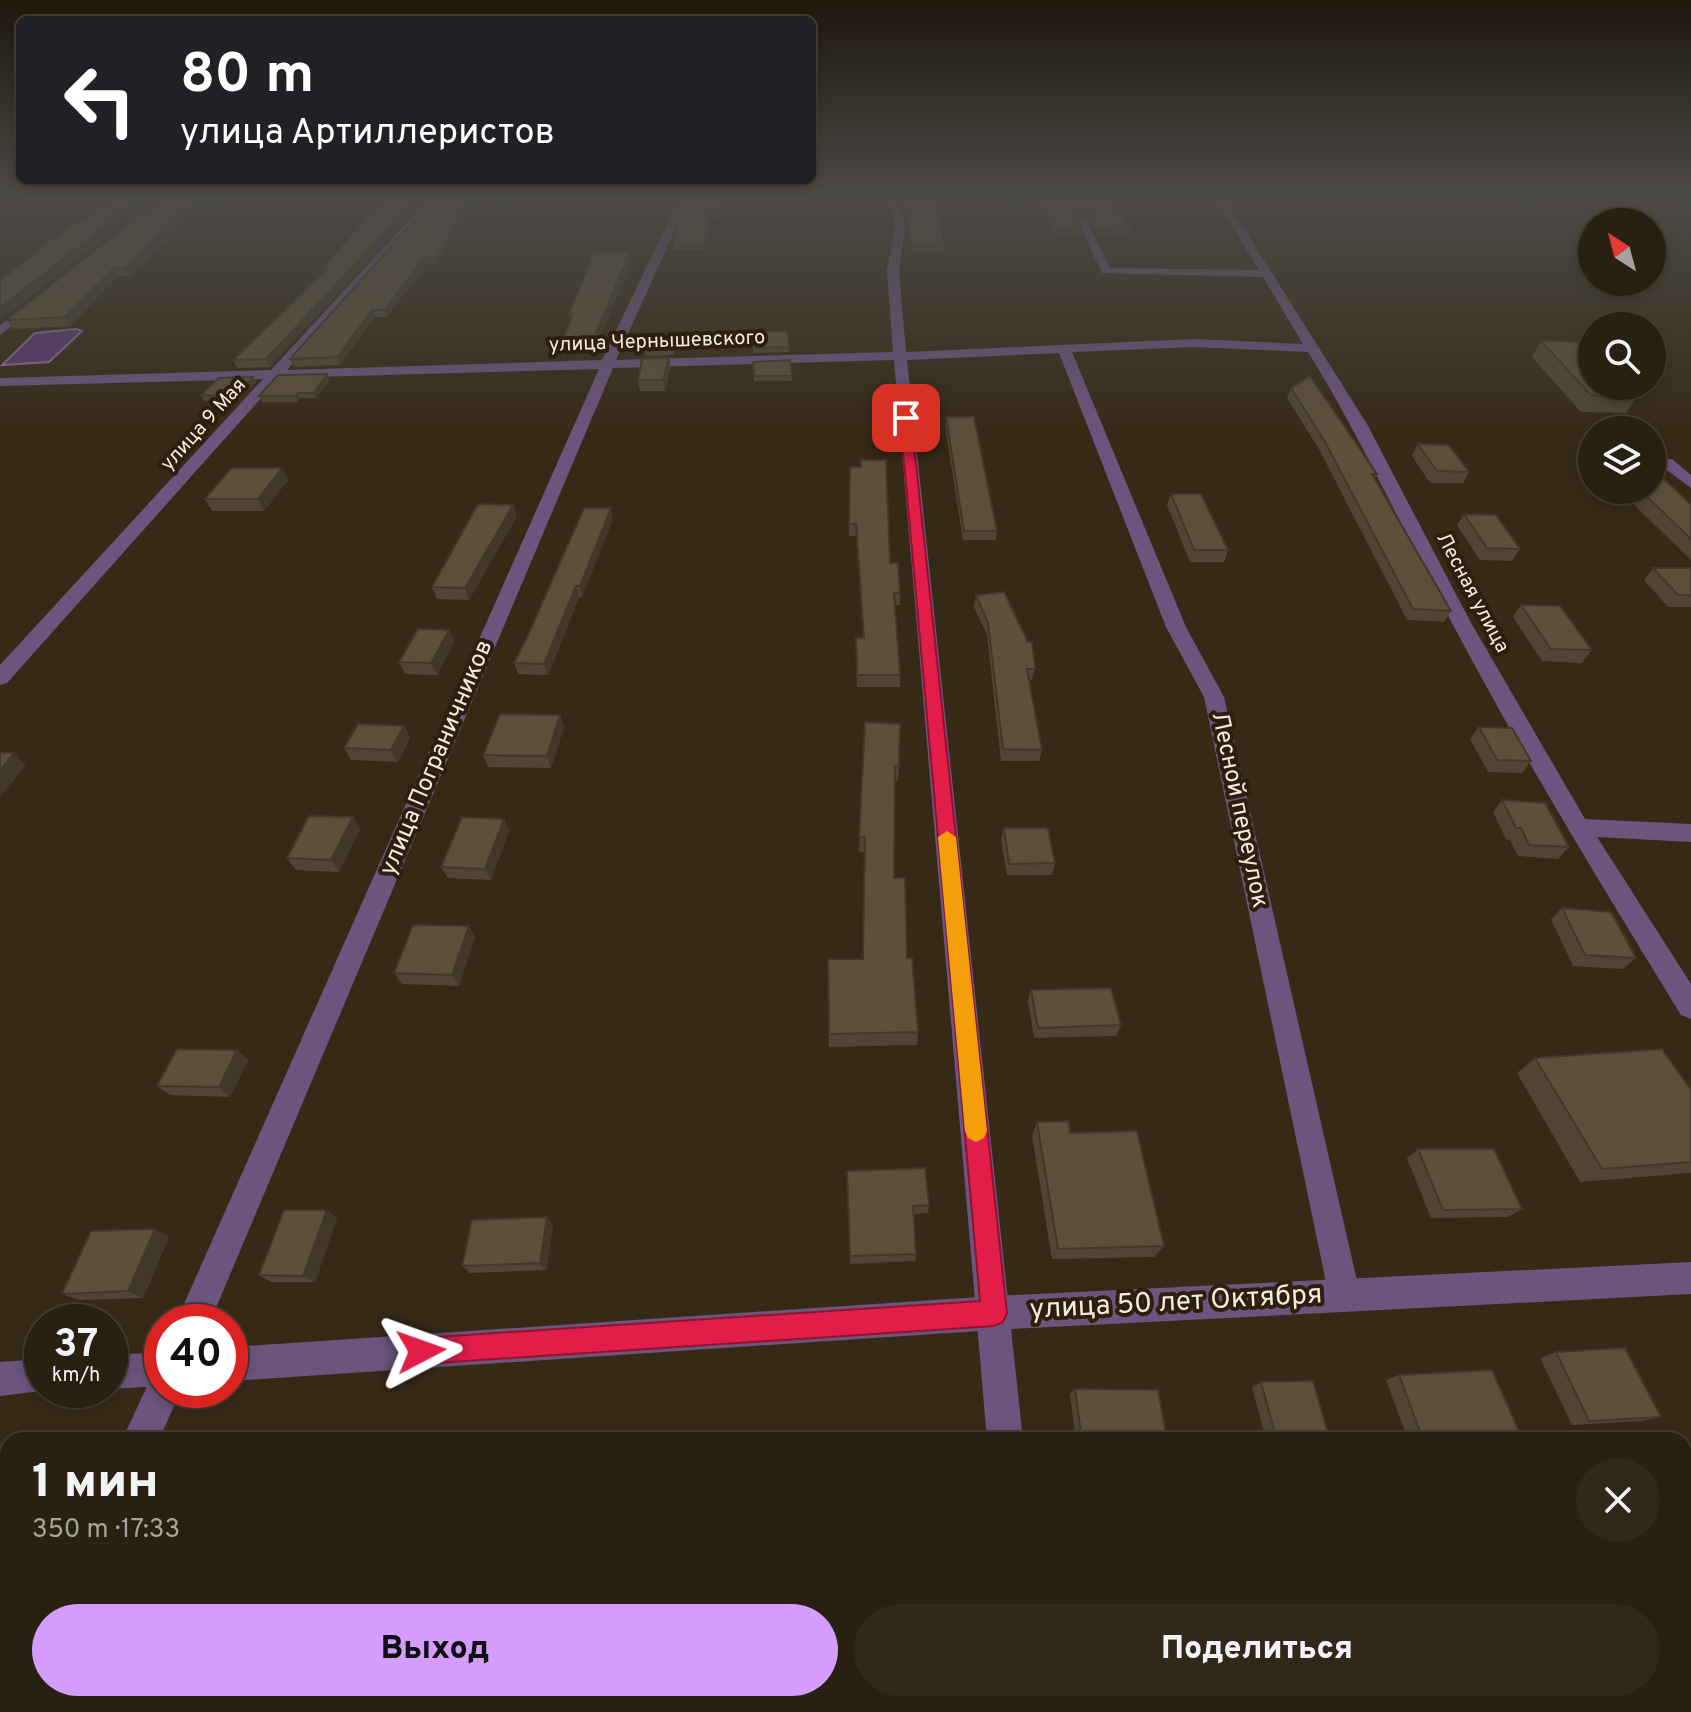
<!DOCTYPE html>
<html lang="ru">
<head>
<meta charset="utf-8">
<style>
  :root { --surface:#282010; --page:#302819; --text:#f1f3f6; --muted:#a5a39f; --line:#443e30; --accent:#d39cfd }
  body { margin:0; font-family:Overpass,sans-serif; background:var(--page); color:var(--text); height:100vh; display:flex; flex-direction:column; font-size:30px; white-space:nowrap }
  * { box-sizing:border-box; margin:0 }
  p { font-size:26px; color:var(--muted) }
  .icon { flex:none; width:44px; height:44px; fill:none; stroke:currentColor; stroke-width:2; stroke-linecap:round; stroke-linejoin:round }
  .map { position:relative; flex:1; overflow:hidden }
  .sheet { position:absolute; left:0px; top:1432px; width:1692px; height:280px; display:flex; flex-direction:column; background:var(--surface); border-radius:24px 24px 0 0; box-shadow:0 4px 12px #0003,0 0 0 2px var(--line) }
  .sheet>* { flex:none }
  .guide { position:absolute; left:16px; top:16px; width:800px; height:168px; border-radius:12px; box-shadow:0 4px 12px #0003,0 0 0 2px var(--line); background:#202124; color:#fff; overflow:hidden }
  .needle { width:52px; rotate:324deg }
  .fabs { position:absolute; left:1578px; top:208px; display:grid; gap:16px }
  .fabs a { display:grid; place-items:center; width:88px; height:88px; border-radius:50%; background:var(--surface); box-shadow:0 4px 12px #0003,0 0 0 2px var(--line); font-size:40px }
  .speed { position:absolute; left:24px; top:1304px; display:flex; gap:16px; font-size:40px; font-weight:700; text-align:center }
  .speed>* { display:grid; place-content:center; width:104px; height:104px; border-radius:50%; background:var(--surface); box-shadow:0 4px 12px #0003,0 0 0 2px var(--line); line-height:1 }
  .speed small { font-size:20px; font-weight:400 }
  .speed .limit { border:12px solid #d22; background:#fff; color:#111 }
  .pin { position:absolute; display:grid; place-items:center; width:68px; height:68px; color:#fff; margin:-34px; border-radius:16px; box-shadow:0 4px 12px #0006 }
  .me { position:absolute; width:88px; margin:-44px; rotate:86deg; stroke-linejoin:round; filter:drop-shadow(0 0 6px #0008) }
  .turn { display:flex; align-items:center; gap:28px; height:168px; padding:0 32px; font-size:36px }
  .turn .icon { width:104px; height:104px; stroke-width:2.5 }
  .turn b { display:block; font-size:56px; line-height:68px }
  .round { display:grid; place-items:center; flex:none; width:84px; height:84px; border-radius:42px; background:var(--page) }
  .head { display:flex; align-items:center; justify-content:space-between; height:136px; padding:0 32px }
  h1 { font-size:48px; font-weight:800; line-height:60px }
  .action { display:flex; gap:16px; margin-top:auto; padding:16px 32px }
  .action a { flex:1; height:92px; border-radius:48px; background:var(--accent); color:#111; font-size:32px; font-weight:800; line-height:92px; text-align:center }
  .action a+a { background:var(--page); color:var(--text) }
  .map>svg:first-child { display:block }
  .water { fill:#5a3972; stroke:#886e93; stroke-width:2 }
  .lines { fill:none; stroke-linecap:round; stroke-linejoin:round }
  .minor { fill:#6b547e; fill-rule:evenodd }
  .tertiary { fill:#6b547e; fill-rule:evenodd }
  .wall { fill:#504533 }
  .shaded-wall { fill:#413829 }
  .building { fill:#5d503b; stroke:#413829; stroke-width:2 }
  .route { fill:#e11d48; stroke:#92132f; stroke-width:2 }
  .slow { fill:#f59e0b }
  .labels { text-anchor:middle; dominant-baseline:central; stroke-width:8; stroke-linejoin:round; paint-order:stroke }
  .far-street-label { font-size:20px; fill:#f3ebdf; stroke:#2c200d }
  .street-label { font-size:24px; fill:#f3ebdf; stroke:#2c200d }
  .near-street-label { font-size:28px; fill:#f3ebdf; stroke:#2c200d }
</style>
</head>
<body>
<div class="map">
<svg width="1691" height="1712" viewBox="0 0 1691 1712">
  <rect width="100%" height="100%" fill="#362a16"/>
  <polygon class="water" points="76,329 82,331 49,362 2,365 35,333"/>
  <g class="lines">
    <g class="minor">
      <path d="M430,197H440L287,370L602,360L680,197H690L616,360L893,352L887,270L895,229L889,197H899L905,229L899,270L906,352L1195,339L1303,344L1263,277L1102,273L1077,219L1086,217L1110,268L1259,270L1214,197H1224L1367,424L1470,621L1585,819L1691,824V842L1597,837L1691,984V1019L1681,1015C1602,886 1522,756 1451,621C1403,531 1362,439 1308,352L1195,347L1072,352L1186,627L1224,697L1360,1294L1355,1306L1343,1311L1331,1306L1204,697L1166,627L1059,353L907,360L1023,1440H987L894,360L613,368L210,1322H176L599,369L279,378L7,683L0,685V665L263,379L0,386V378L271,370Z"/>
      <polygon points="30,301 40,304 0,335 0,325"/>
      <polygon points="1660,459 1672,459 1691,475 1691,488 1660,465"/>
      <polygon points="162,1373 162,1390 181,1390 159,1440 122,1440 151,1378"/>
      <polygon points="8,1687 8,1704 38,1704 35,1712 0,1712 0,1695"/>
      <polygon points="1006,1704 1048,1704 1049,1712 1007,1712"/>
    </g>
    <g class="tertiary">
      <polygon points="1691,1262 1691,1294 994,1330 230,1381 230,1347 994,1296"/>
      <polygon points="162,1352 162,1386 110,1389 110,1355"/>
      <polygon points="42,1359 42,1390 50,1390 0,1396 0,1362"/>
    </g>
  </g>
  <g class="wall">
    <polygon points="163,197 213,197 129,276 119,276 70,326 13,329 7,320"/>
    <polygon points="385,197 426,197 270,367 237,368 233,360 324,273 322,269"/>
    <polygon points="436,197 477,197 438,264 427,264 387,317 375,317 340,365 294,367 290,359"/>
    <polygon points="691,197 724,197 719,220 712,219 703,250 674,250 673,245"/>
    <polygon points="902,197 934,197 944,245 943,252 912,252"/>
    <polygon points="1033,197 1107,197 1133,228 1132,233 1098,234 1085,214 1077,217 1082,230 1081,235 1056,236"/>
    <polygon points="632,261 594,352 564,352 562,343 570,321 569,314"/>
    <polygon points="787,331 789,352 753,353 753,348"/>
    <polygon points="676,341 673,355 646,356 645,351"/>
    <polygon points="1541,341 1636,397 1626,413 1581,412 1532,357"/>
    <polygon points="669,358 670,369 665,391 640,391 638,380"/>
    <polygon points="790,360 792,381 754,381 753,362"/>
    <polygon points="253,377 256,382 238,401 204,401 201,395"/>
    <polygon points="330,380 316,398 300,398 297,402 262,402 259,396"/>
    <polygon points="1291,388 1377,474 1375,478 1451,611 1444,622 1407,620 1320,451 1287,398"/>
    <polygon points="946,417 997,531 996,540 963,540 945,426"/>
    <polygon points="1418,444 1469,472 1463,483 1430,483 1412,456"/>
    <polygon points="850,467 890,563 900,593 900,605 895,605 900,675 900,687 857,687 856,638 863,638 856,536 849,536"/>
    <polygon points="282,468 288,480 264,511 212,511 205,499"/>
    <polygon points="1619,490 1652,490 1691,505 1691,560"/>
    <polygon points="1171,494 1228,550 1224,562 1190,562 1167,505"/>
    <polygon points="513,505 517,516 469,600 437,599 432,587"/>
    <polygon points="1464,514 1520,549 1512,561 1480,560 1457,525"/>
    <polygon points="613,519 582,597 579,597 548,675 518,674 514,663"/>
    <polygon points="1653,568 1691,568 1691,607 1668,607 1644,580"/>
    <polygon points="976,595 1035,669 1032,680 1029,680 1042,750 1039,761 1001,761 987,635 974,607"/>
    <polygon points="1521,605 1592,650 1582,663 1542,661 1513,617"/>
    <polygon points="449,630 454,642 437,675 405,674 399,662"/>
    <polygon points="560,715 564,727 551,768 488,767 483,755"/>
    <polygon points="865,722 899,766 898,781 895,781 894,878 918,1032 917,1045 829,1047 828,959 863,959 864,852 859,852"/>
    <polygon points="404,726 410,738 398,762 351,760 344,748"/>
    <polygon points="1479,727 1531,761 1522,773 1488,772 1470,739"/>
    <polygon points="1502,800 1569,847 1558,859 1518,856 1510,840 1506,839 1493,812"/>
    <polygon points="504,819 509,831 491,880 448,878 441,867"/>
    <polygon points="1004,828 1055,863 1052,875 1007,875 1001,840"/>
    <polygon points="360,829 339,872 296,870 287,858"/>
    <polygon points="1562,908 1636,958 1623,969 1573,966 1551,919"/>
    <polygon points="475,937 459,986 402,984 394,973"/>
    <polygon points="1031,990 1121,1025 1116,1036 1034,1038 1028,1001"/>
    <polygon points="237,1050 248,1060 230,1097 170,1095 157,1086"/>
    <polygon points="1535,1058 1691,1090 1691,1173 1580,1182 1517,1073"/>
    <polygon points="1037,1122 1070,1133 1164,1246 1154,1257 1052,1259 1032,1136"/>
    <polygon points="1418,1149 1522,1209 1508,1217 1431,1218 1407,1158"/>
    <polygon points="847,1171 929,1205 928,1213 914,1214 916,1254 915,1261 850,1264"/>
    <polygon points="327,1210 337,1218 315,1282 271,1282 259,1275"/>
    <polygon points="547,1217 553,1225 546,1270 470,1273 462,1266"/>
    <polygon points="169,1237 143,1298 78,1300 62,1294"/>
    <polygon points="1556,1352 1661,1417 1642,1421 1572,1425 1540,1358"/>
    <polygon points="1399,1375 1523,1440 1408,1440 1386,1380"/>
    <polygon points="1261,1382 1330,1440 1266,1440 1252,1387"/>
    <polygon points="1075,1389 1167,1440 1076,1440 1070,1394"/>
  </g>
  <g class="shaded-wall">
    <polygon points="142,197 155,197 0,321 0,308"/>
    <polygon points="202,197 213,197 129,276 124,268"/>
    <polygon points="418,197 426,197 270,367 266,359"/>
    <polygon points="472,197 477,197 438,264 436,257"/>
    <polygon points="723,197 724,197 719,220 718,216"/>
    <polygon points="1086,209 1085,214 1074,218 1075,213"/>
    <polygon points="711,214 712,219 703,250 703,245"/>
    <polygon points="630,252 632,261 594,352 592,342"/>
    <polygon points="424,257 427,264 387,317 385,310"/>
    <polygon points="114,268 119,276 70,326 65,317"/>
    <polygon points="372,310 375,317 340,365 337,357"/>
    <polygon points="669,358 670,369 665,391 663,380"/>
    <polygon points="327,374 330,380 316,398 313,393"/>
    <polygon points="253,377 256,382 238,401 236,396"/>
    <polygon points="298,393 300,398 297,402 295,396"/>
    <polygon points="282,468 288,480 264,511 258,499"/>
    <polygon points="513,505 517,516 469,600 465,588"/>
    <polygon points="611,508 613,519 582,597 580,586"/>
    <polygon points="576,586 579,597 548,675 544,664"/>
    <polygon points="449,630 454,642 437,675 431,663"/>
    <polygon points="560,715 564,727 551,768 547,756"/>
    <polygon points="404,726 410,738 398,762 391,750"/>
    <polygon points="14,753 26,765 0,797 0,770"/>
    <polygon points="353,817 360,829 339,872 331,860"/>
    <polygon points="504,819 509,831 491,880 485,869"/>
    <polygon points="469,926 475,937 459,986 452,975"/>
    <polygon points="237,1050 248,1060 230,1097 219,1087"/>
    <polygon points="327,1210 337,1218 315,1282 303,1276"/>
    <polygon points="547,1217 553,1225 546,1270 540,1263"/>
    <polygon points="155,1229 169,1237 143,1298 128,1291"/>
    <polygon points="8,1510 8,1552 0,1568 0,1526"/>
  </g>
  <g class="building">
    <polygon points="114,197 142,197 0,308 0,280 41,249 38,249"/>
    <polygon points="163,197 202,197 124,268 114,268 65,317 7,320"/>
    <polygon points="385,197 418,197 266,359 233,360 328,269 322,269"/>
    <polygon points="436,197 472,197 436,257 424,257 385,310 372,310 337,357 290,359"/>
    <polygon points="691,197 723,197 718,216 711,214 703,245 673,245 676,228"/>
    <polygon points="903,197 934,197 944,245 912,245"/>
    <polygon points="1036,197 1107,197 1133,228 1098,230 1086,209 1075,213 1082,230 1057,231"/>
    <polygon points="630,252 592,342 562,343 573,314 569,314 594,253"/>
    <polygon points="787,331 789,347 753,348 752,333"/>
    <polygon points="648,336 675,336 673,350 645,351"/>
    <polygon points="1541,341 1583,342 1592,352 1592,386 1626,386 1636,397 1591,395"/>
    <polygon points="669,358 663,380 638,380 642,359"/>
    <polygon points="790,360 792,376 754,376 753,362"/>
    <polygon points="327,374 313,393 298,393 295,396 259,396 278,375"/>
    <polygon points="1310,376 1377,474 1372,474 1451,611 1413,609 1324,440 1291,388"/>
    <polygon points="253,377 236,396 201,395 219,378"/>
    <polygon points="946,417 974,417 997,531 964,531"/>
    <polygon points="1418,444 1449,445 1469,472 1437,471"/>
    <polygon points="861,460 886,460 890,563 898,563 900,593 894,593 900,675 857,675 856,638 864,638 856,524 849,524 850,467 861,467"/>
    <polygon points="1652,467 1691,505 1691,539 1640,490 1652,490"/>
    <polygon points="231,468 282,468 258,499 205,499"/>
    <polygon points="1171,494 1201,494 1228,550 1194,550"/>
    <polygon points="478,504 513,505 465,588 432,587"/>
    <polygon points="584,508 611,508 580,586 576,586 544,664 514,663 529,633"/>
    <polygon points="1464,514 1496,515 1520,549 1487,548"/>
    <polygon points="1653,568 1691,568 1691,595 1678,595"/>
    <polygon points="1004,592 1028,642 1032,642 1035,669 1027,669 1042,750 1003,749 988,623 976,595"/>
    <polygon points="1521,605 1560,606 1592,650 1551,649"/>
    <polygon points="418,629 449,630 431,663 399,662"/>
    <polygon points="500,714 560,715 547,756 483,755"/>
    <polygon points="865,722 900,724 899,766 895,766 894,878 905,878 907,958 912,958 918,1032 829,1034 828,959 863,959 865,837 859,837"/>
    <polygon points="358,724 404,726 391,750 344,748"/>
    <polygon points="1479,727 1512,728 1531,761 1497,760"/>
    <polygon points="0,753 14,753 0,770"/>
    <polygon points="1502,800 1545,803 1569,847 1529,845 1521,828 1516,828"/>
    <polygon points="309,816 353,817 331,860 287,858"/>
    <polygon points="462,817 504,819 485,869 441,867"/>
    <polygon points="1004,828 1048,828 1055,863 1009,864"/>
    <polygon points="1562,908 1611,912 1636,958 1585,955"/>
    <polygon points="413,925 469,926 452,975 394,973"/>
    <polygon points="1111,988 1121,1025 1038,1028 1031,990"/>
    <polygon points="177,1049 237,1050 219,1087 157,1086"/>
    <polygon points="1662,1049 1691,1090 1691,1162 1602,1169 1535,1058"/>
    <polygon points="1069,1121 1070,1133 1137,1131 1164,1246 1058,1249 1037,1122"/>
    <polygon points="1418,1149 1494,1149 1522,1209 1443,1210"/>
    <polygon points="925,1168 929,1205 913,1206 916,1254 850,1256 847,1171"/>
    <polygon points="284,1210 327,1210 303,1276 259,1275"/>
    <polygon points="547,1217 540,1263 462,1266 472,1220"/>
    <polygon points="155,1229 128,1291 62,1294 91,1231"/>
    <polygon points="1625,1348 1661,1417 1589,1421 1556,1352"/>
    <polygon points="1492,1370 1523,1440 1423,1440 1399,1375"/>
    <polygon points="1313,1381 1330,1440 1277,1440 1261,1382"/>
    <polygon points="1075,1389 1158,1390 1167,1440 1082,1440"/>
    <polygon points="0,1467 8,1468 8,1510 0,1526"/>
    <polygon points="782,1704 879,1704 879,1712 781,1712"/>
  </g>
  <linearGradient id="sky" x2="0" y2="1"><stop stop-color="#1e170c"/><stop offset="0.45" stop-color="#4c4a47"/><stop offset="1" stop-color="#4c4a47" stop-opacity="0"/></linearGradient>
  <rect width="1691" height="437" fill="url(#sky)"/>
  <polygon class="route" points="906,415 911,418 1007,1313 1003,1322 994,1326 421,1364 412,1361 408,1351 412,1342 421,1338 980,1301 900,418"/>
  <polygon class="slow" points="947,831 956,837 987,1131 984,1138 976,1142 968,1138 965,1131 938,837"/>
  <g class="labels">
    <g class="far-street-label">
      <text transform="translate(657 342) rotate(-2)">улица Чернышевского</text>
      <text transform="translate(204 425) rotate(-48)">улица 9 Мая</text>
      <text transform="translate(1472 593) rotate(62)">Лесная улица</text>
    </g>
    <g class="street-label">
      <text transform="translate(437 758) rotate(-67)">улица Пограничников</text>
      <text transform="translate(1239 810) rotate(78)">Лесной переулок</text>
    </g>
    <g class="near-street-label">
      <text transform="translate(1176 1303) rotate(-3)">улица 50 лет Октября</text>
    </g>
  </g>
</svg>
<div class="fabs">
<a><svg class="needle" viewBox="-14 -14 28 28"><path d="M0-13l5 13h-10z" fill="#e53935"/><path d="M0 13l5-13h-10z" fill="#a5a39f"/></svg></a>
<a><svg class="icon" aria-label="search" viewBox="0 0 24 24"><circle cx="10" cy="10" r="6"/><path d="M15 15l6 6"/></svg></a>
<a><svg class="icon" aria-label="layers" viewBox="0 0 24 24"><path d="M12 4l9 5-9 5-9-5zM3 14l9 5 9-5"/></svg></a>
</div>
<div class="speed"><div>37<small>km/h</small></div><div class="limit">40</div></div>
<div class="pin" style="left:906px;top:418px;background:#d93025"><svg class="icon" aria-label="arrive" viewBox="0 0 24 24"><path d="M6 21V4h12l-3 4 3 4H6"/></svg></div>
<svg class="me" style="left:421px;top:1351px" viewBox="-20 -20 40 40"><path d="M0-17L14 15 0 8-14 15z" fill="#e11d48" stroke="#fff" stroke-width="4"/></svg>
<div class="guide">
<div class="turn"><svg class="icon" aria-label="left" viewBox="0 0 24 24"><path d="M17 20v-9H6M10 6l-5 5 5 5"/></svg><div><b>80 m</b>улица Артиллеристов</div></div>
</div>
<section class="sheet">
<div class="head"><div><h1>1 мин</h1><p>350 m · 17:33</p></div><a class="round"><svg class="icon" aria-label="close" viewBox="0 0 24 24"><path d="M6 6l12 12M18 6L6 18"/></svg></a></div>
<div class="action"><a>Выход</a><a>Поделиться</a></div>
</section>
</div>
</body>
</html>
